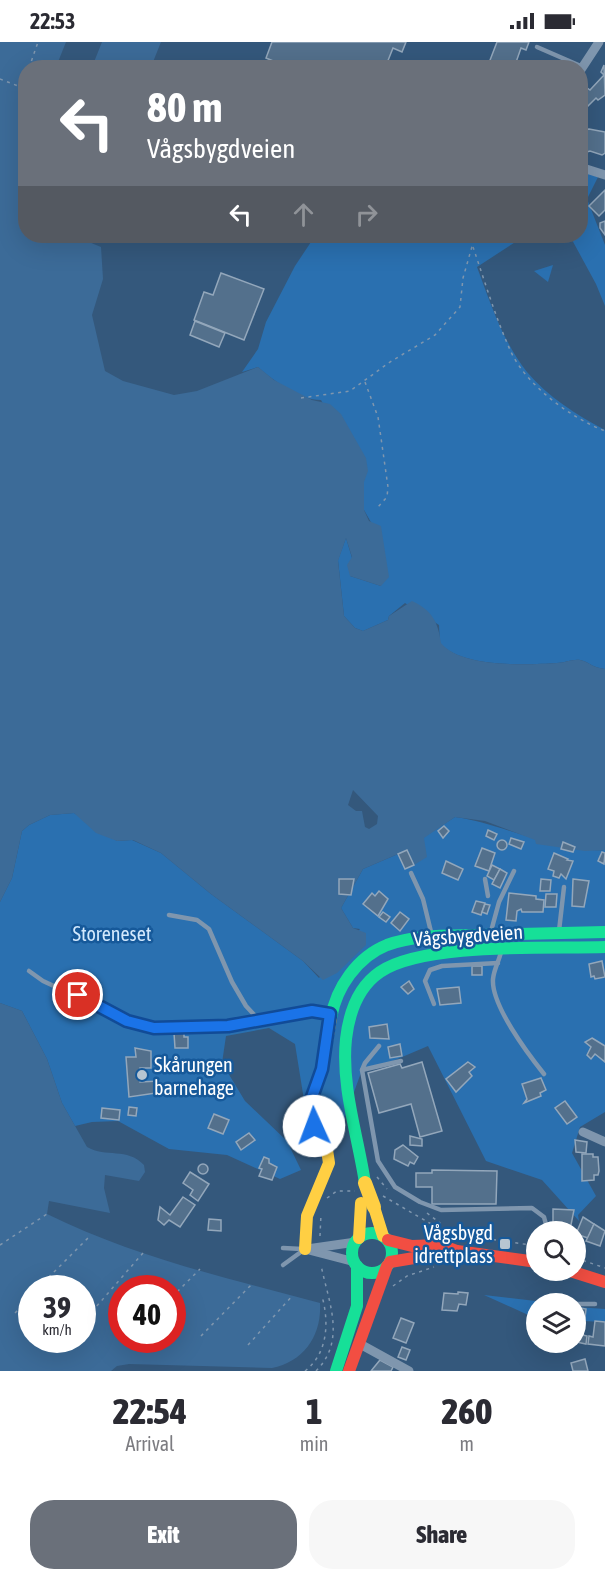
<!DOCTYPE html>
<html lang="en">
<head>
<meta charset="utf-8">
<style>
  :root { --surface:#fff; --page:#f7f7f7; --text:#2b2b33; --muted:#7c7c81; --accent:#6a707a }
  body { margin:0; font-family:"Asap Condensed",sans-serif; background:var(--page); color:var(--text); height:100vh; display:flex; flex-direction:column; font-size:22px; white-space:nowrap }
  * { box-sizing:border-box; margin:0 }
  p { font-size:20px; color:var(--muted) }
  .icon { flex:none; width:33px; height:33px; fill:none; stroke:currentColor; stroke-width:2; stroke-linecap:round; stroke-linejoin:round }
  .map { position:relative; height:1329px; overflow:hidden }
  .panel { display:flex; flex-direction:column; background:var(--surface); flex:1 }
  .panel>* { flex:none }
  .top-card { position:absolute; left:18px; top:18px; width:570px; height:183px; border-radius:24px; box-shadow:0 6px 24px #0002; background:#6a707a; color:#fff; overflow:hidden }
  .tools { position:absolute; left:526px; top:1179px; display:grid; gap:12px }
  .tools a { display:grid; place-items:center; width:60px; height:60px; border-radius:50%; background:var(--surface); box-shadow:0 6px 24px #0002; font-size:30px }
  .speed { position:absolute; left:18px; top:1233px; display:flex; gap:12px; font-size:30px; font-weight:700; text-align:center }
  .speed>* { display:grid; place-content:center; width:78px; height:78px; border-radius:50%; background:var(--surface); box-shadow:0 6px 24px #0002; line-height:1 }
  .speed small { font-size:15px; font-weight:400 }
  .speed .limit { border:9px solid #d22; background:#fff; color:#111 }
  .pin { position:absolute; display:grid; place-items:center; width:51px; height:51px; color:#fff; margin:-26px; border:3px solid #fff; border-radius:50%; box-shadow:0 2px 6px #0007 }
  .me { position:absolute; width:66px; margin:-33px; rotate:358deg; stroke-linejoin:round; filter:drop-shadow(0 0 4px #0008) }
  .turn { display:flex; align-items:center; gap:21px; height:126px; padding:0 30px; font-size:27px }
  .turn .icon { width:78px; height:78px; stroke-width:2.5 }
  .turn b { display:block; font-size:42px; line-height:51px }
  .lanes { display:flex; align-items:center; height:57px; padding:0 30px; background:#0003; justify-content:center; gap:30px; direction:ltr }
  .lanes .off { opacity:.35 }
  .eta { display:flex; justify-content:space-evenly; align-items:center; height:102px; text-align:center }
  .eta b { font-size:36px; font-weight:800; line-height:42px }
  .button { display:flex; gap:12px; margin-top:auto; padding:12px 30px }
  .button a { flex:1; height:69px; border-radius:24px; background:var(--accent); color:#fff; font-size:24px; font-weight:800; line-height:69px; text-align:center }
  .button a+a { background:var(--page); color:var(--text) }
  .status { display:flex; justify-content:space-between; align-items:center; height:42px; padding:0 30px; background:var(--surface); direction:ltr }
  .status svg { height:16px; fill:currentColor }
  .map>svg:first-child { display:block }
  .green { fill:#2a70b0 }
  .water { fill:#3c6b98; fill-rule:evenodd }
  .building { fill:#53708c; stroke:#93a7bb; stroke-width:1.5 }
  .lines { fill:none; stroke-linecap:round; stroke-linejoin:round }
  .path { stroke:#7f96ae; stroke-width:1.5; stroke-dasharray:3 4.5; stroke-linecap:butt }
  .lane { stroke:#7f96ae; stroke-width:4.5 }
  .street { stroke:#7f96ae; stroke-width:9 }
  .fast { stroke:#16e098; stroke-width:12 }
  .slow { stroke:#ffcf43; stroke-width:12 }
  .jam { stroke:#f24e42; stroke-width:12 }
  .slow-bridge { stroke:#ffcf43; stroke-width:14 }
  .route-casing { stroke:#114b97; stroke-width:15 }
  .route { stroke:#1a73e8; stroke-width:10 }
  .poi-dot { fill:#b8c5d1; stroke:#16599a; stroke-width:2 }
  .labels { text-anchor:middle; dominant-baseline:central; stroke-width:5; stroke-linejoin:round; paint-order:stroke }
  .park-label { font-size:20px; fill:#d3e9fd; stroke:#16599a }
  .street-label { font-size:20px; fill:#fff; stroke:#16599a }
  .poi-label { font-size:20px; fill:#fff; stroke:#16599a; text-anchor:start }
</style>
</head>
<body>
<div class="status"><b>22:53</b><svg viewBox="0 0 49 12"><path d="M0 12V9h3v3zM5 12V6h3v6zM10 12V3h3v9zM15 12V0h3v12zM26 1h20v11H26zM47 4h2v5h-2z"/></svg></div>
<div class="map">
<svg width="605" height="1329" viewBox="0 0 605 1329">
  <rect width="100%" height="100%" fill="#34587c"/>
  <g class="green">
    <polygon points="581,123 601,129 587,157 605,203 605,264 596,242 571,196 571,194 580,194"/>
    <path d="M315,194H481L484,198L490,194H520V197L477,225C490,260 503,300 527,330C548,355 577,373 605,388V627C592,626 588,619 580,618C573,617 564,621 557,621C527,623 461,626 440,601L439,583L405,561L389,574L388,578L363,589L355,586L344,574L338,518L346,496L352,516L350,534L381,544L372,482L364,468V435L321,358C299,358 274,339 258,325L242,330L258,307L266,280L295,224Z"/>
    <polygon points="553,223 548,240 534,229"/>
    <path d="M74,771L117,799L132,798L161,811L211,852L303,919L319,936L360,887L353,886L341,866L363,827L398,812L455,775C506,782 553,811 605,808V1070L580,1085L572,1111L596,1154L578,1173L579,1179L542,1138L486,1119L428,1004L381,1024L362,1028L342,1083H326L304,1058L295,1002L269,986L226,994L222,1021L245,1059L287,1099L301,1128L280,1137L227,1113L169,1107L118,1079L92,1080L75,1084L62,1061L47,1017L22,969L0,961V860L12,836L22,789L29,783L50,773Z"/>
    <polygon points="484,1253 553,1261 537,1262 537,1277"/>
    <polygon points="576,1265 605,1267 605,1280 583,1279 576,1275"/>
  </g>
  <g class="water">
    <path d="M0,0H66L56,25L26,26V194H86L84,198L101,205L103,237L92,273L105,329L123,339L174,353L197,349L258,325L274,338L312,358L330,362L341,372L366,416L368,429L364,440V468L369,479L381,484L389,535L381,544L350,534L347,523L352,515L346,496L338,519L344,574L355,586L363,589L388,578L389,574L412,559C432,568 438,580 441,601C461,626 527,623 557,621C564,621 573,617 580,618C588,619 592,626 605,627V808L585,809L536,802L535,798L485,779L455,775L424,796L427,815L414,823L398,812L363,827L341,866L353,886L366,891V903L337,931L323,938L303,919L211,852L161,811L133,798L117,799L96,791L74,771L50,773L29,783L22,789L12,836L0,860ZM353,748L378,774L377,782L369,787L365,785L362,769H356L348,763Z"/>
    <polygon points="102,0 161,0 151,25 92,25"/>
    <path d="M0,961L22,969L47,1017L62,1061L87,1105C106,1116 127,1105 144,1123L145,1130L139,1139L105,1133L104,1146L110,1171L49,1159L47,1172C134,1215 227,1236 320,1261C322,1293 304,1320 272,1326L129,1322L117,1324L111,1329H0ZM82,1246V1298H32V1246ZM122,1246H172V1298H122Z"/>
  </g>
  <g class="building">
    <polygon points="272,0 406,0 402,10 393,6 385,26 276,26 278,21 266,16"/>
    <polygon points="497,0 529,0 526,8 521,6 514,26 487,26"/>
    <polygon points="604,23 605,53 598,58 596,56 588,64 580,57 581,50 587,46 590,48 604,33 601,30"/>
    <polygon points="589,87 605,90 605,111 602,113 590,109 580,112 580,88"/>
    <polygon points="605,148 605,168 599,174 589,164"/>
    <polygon points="605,179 605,193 600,186 600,181"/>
    <polygon points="221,231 264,247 244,298 194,278 204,250 213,253"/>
    <polygon points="195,279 225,291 219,305 190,293"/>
    <polygon points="444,784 449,789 443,796 438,789"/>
    <polygon points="488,788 497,792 494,798 486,794"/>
    <polygon points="511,796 524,800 521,807 509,802"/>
    <circle cx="502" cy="803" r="5"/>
    <polygon points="563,800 575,805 573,810 561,807"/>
    <polygon points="482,806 495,811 489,829 475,824"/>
    <polygon points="407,808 414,823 405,827 398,812"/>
    <polygon points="602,810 605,811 604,822 598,819"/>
    <polygon points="554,811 568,817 567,818 573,819 566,837 561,832 559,836 553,834 554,829 548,827"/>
    <polygon points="446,819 463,827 458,838 442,831"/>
    <polygon points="492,823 500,827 494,838 487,834"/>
    <polygon points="500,827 507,831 500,846 492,842"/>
    <polygon points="339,837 354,837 351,853 339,852"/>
    <polygon points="541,837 551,838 550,849 540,849"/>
    <polygon points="573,837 589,839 584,865 572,864"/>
    <polygon points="379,849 388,857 378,874 363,862 372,851 375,854"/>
    <polygon points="509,851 536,854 536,857 544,858 543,870 522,870 521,867 517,869 516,879 506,878"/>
    <polygon points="546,852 557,852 556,865 545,865"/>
    <polygon points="476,859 485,861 481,873 472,870"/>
    <polygon points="485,862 490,863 487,872 482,870"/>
    <polygon points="383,870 390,875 386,880 379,875"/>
    <polygon points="400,870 409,877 400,889 391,881"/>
    <polygon points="602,919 605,935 595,937 594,934 591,935 589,922"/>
    <rect x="472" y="924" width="10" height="9"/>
    <polygon points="409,939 414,947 408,952 401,945"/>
    <polygon points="459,945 461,961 440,963 437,947"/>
    <polygon points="387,982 389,997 370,996 369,985"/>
    <polygon points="174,991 184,991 184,995 188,995 188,1006 175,1006"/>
    <polygon points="592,996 605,1004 605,1020 595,1012 591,1017 587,1013 591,1005 585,1000"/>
    <polygon points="400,1002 402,1014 390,1016 388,1005"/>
    <polygon points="135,1006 151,1009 151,1026 140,1026 140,1040 159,1039 160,1050 156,1051 129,1055 126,1015 136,1015"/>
    <polygon points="422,1020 442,1089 420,1095 411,1062 379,1071 368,1031 400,1022 402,1026"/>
    <polygon points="468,1020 475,1025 469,1030 472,1034 456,1050 446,1037"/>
    <polygon points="541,1036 546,1048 540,1051 541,1054 524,1061 527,1057 522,1042"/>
    <polygon points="565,1059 577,1075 567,1082 555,1066"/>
    <polygon points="129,1065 137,1066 136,1074 128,1073"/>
    <polygon points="102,1066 120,1068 119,1078 101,1076"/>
    <polygon points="214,1072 229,1078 223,1092 208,1086"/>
    <polygon points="249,1091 255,1098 241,1108 236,1100"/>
    <polygon points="410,1094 422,1097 422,1104 410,1103"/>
    <polygon points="575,1098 587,1100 586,1111 576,1110"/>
    <polygon points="403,1103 418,1115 414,1122 410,1120 408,1124 394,1117 395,1108"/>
    <polygon points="582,1112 593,1112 593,1115 598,1115 599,1129 598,1133 594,1133 594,1138 582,1139"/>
    <polygon points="264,1115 269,1117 269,1121 277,1125 272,1138 259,1134 262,1127 259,1126"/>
    <circle cx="203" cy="1127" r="5"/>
    <polygon points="432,1128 497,1129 496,1162 432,1162 432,1145 416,1145 416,1131 432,1131"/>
    <polygon points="190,1130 209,1142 198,1159 190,1153 193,1148 183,1141"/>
    <polygon points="183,1155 195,1163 180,1185 169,1178 164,1183 158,1178 160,1165 170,1173"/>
    <polygon points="553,1167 574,1168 571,1183 553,1182"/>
    <polygon points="583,1175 594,1182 588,1196 576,1192"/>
    <polygon points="209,1177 221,1178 221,1189 208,1188"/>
    <polygon points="594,1182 605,1189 600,1204 586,1199"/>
    <polygon points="458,1250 468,1251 466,1263 459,1262 457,1269 442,1268 444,1251 458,1252"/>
    <polygon points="576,1265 586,1267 583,1293 587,1294 586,1302 576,1300"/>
    <polygon points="401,1276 414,1281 406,1301 393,1296"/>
    <polygon points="595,1279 605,1280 605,1304 588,1302 589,1294 593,1295"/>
    <polygon points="402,1305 410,1308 406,1318 398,1315"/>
    <polygon points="585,1317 588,1329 573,1329 571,1321"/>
    <polygon points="380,1318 393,1325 391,1329 371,1329"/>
  </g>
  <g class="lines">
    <g class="path">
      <polyline points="29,26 38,0"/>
      <polyline points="0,37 26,47"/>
      <polyline points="22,44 26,34"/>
      <path d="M473,205C485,240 496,277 511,310C527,344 571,376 605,389"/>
      <polyline points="365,340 378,375 388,445 387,455 377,466"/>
      <polyline points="301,356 350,349 390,320 435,293 460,265 463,236 475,194"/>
      <polyline points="331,1090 344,1093"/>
      <polyline points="377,1135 387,1147"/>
      <polyline points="383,1154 440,1187 463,1193 537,1204"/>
      <polyline points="327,1156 337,1149 355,1149"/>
      <polyline points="427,1171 440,1181 438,1192"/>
      <polyline points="320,1194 321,1172"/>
      <polyline points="0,1203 47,1172"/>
      <polyline points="576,1216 605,1226"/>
      <polyline points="393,1244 407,1234 434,1225"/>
      <polyline points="38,1246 91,1193"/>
      <polyline points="172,1255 200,1227"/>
      <polyline points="15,1271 32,1254"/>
      <polyline points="82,1281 143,1211"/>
      <polyline points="201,1294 252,1242"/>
      <polyline points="248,1303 293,1253"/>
      <path d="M305,1329C327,1312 329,1283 323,1258L328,1257"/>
      <path d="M316,1329C347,1298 328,1259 321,1223"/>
    </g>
    <g class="lane">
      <polyline points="537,5 583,25"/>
      <polyline points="411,831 423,857 432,894"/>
      <polyline points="485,837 488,854"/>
      <polyline points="169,873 197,878 209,887 232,940 246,964 260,979"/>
      <polyline points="559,889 564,845"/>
      <polyline points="490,893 499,860 514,829"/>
      <path d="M501,910C499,919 494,927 493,937C491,963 528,1012 544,1032"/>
      <polyline points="29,929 43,939 99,965"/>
      <polyline points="434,962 425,939 430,928 442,924 498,921"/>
      <polyline points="379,1004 365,1021 362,1028 378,1119 395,1145 420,1160 441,1168 532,1166 544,1175 548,1190"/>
      <polyline points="362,1028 401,1019"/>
      <polyline points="283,1206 302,1207"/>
      <polyline points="283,1223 305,1207"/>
      <polyline points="558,1260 570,1262"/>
      <polyline points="576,1262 595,1262"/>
    </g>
    <g class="street">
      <polyline points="580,29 599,0"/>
      <polyline points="580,125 605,133"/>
      <path d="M99,965C144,990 197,991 248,981C276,976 302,968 330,972"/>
      <polyline points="583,1090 605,1100"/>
      <polyline points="305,1207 355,1220"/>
      <polyline points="307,1207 356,1200"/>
      <polyline points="360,1302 409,1329"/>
    </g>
    <g class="fast">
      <path d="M331,976C336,946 357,915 387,903C417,892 450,894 482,893C523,892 564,891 605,890"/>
      <path d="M365,1141C358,1094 341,1045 346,997C349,971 358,945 380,930C424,900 549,907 605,905"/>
      <circle cx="372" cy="1211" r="20"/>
      <polyline points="336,1329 357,1264 357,1224"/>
    </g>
    <g class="slow">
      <polyline points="374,1165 383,1194"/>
      <polyline points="359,1196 361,1161"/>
      <polyline points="305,1207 307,1174 329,1121 327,1108 314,1084 312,1055 322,1027 331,976"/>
    </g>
    <g class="jam">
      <polyline points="388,1198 412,1204 441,1203 457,1209 537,1220"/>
      <polyline points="390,1220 456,1209"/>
      <polyline points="567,1228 605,1240"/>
      <polyline points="349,1329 387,1224"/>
    </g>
    <polyline class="slow-bridge" points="365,1141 374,1165"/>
  </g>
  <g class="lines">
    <g class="route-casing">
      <polyline id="route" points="78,953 127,979 154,986 228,984 312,969 330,972 322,1027 312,1055 314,1084"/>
    </g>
    <use href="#route" class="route"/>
  </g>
  <g class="poi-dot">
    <circle cx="142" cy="1033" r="6"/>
    <rect x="499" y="1196" width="12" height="12" rx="3"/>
  </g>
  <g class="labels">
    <g class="park-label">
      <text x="112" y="891">Storeneset</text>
    </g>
    <g class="street-label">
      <text transform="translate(468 893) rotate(-4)">Vågsbygdveien</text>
    </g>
    <g class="poi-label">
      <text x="154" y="1022">Skårungen<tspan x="154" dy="23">barnehage</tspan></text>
      <text x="493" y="1190" text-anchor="end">Vågsbygd<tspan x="493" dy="23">idrettplass</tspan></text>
    </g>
  </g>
</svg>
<div class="tools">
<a><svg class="icon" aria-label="search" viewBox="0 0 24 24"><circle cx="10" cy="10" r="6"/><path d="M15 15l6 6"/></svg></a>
<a><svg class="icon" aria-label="layers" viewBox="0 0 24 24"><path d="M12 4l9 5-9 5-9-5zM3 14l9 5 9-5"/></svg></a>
</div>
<div class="speed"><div>39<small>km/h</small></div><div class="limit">40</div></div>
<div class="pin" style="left:78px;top:953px;background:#d93025"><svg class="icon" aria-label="arrive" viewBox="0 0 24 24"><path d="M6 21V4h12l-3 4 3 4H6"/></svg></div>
<svg class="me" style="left:314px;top:1084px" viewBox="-20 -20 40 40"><circle r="19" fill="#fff"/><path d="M0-13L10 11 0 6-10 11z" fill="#1a73e8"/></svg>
<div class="top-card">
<div class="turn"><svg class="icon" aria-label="left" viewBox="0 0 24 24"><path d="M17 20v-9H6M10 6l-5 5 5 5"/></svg><div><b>80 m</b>Vågsbygdveien</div></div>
<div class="lanes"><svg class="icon" aria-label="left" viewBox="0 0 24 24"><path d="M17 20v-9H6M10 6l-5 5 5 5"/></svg><svg class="icon off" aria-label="ahead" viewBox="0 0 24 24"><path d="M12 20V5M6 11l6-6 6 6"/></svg><svg class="icon off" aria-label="right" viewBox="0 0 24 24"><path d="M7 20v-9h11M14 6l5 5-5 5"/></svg></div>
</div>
</div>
<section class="panel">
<div class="eta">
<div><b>22:54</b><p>Arrival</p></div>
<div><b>1</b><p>min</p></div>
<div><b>260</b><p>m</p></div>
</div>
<div class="button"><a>Exit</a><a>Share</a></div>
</section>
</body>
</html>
